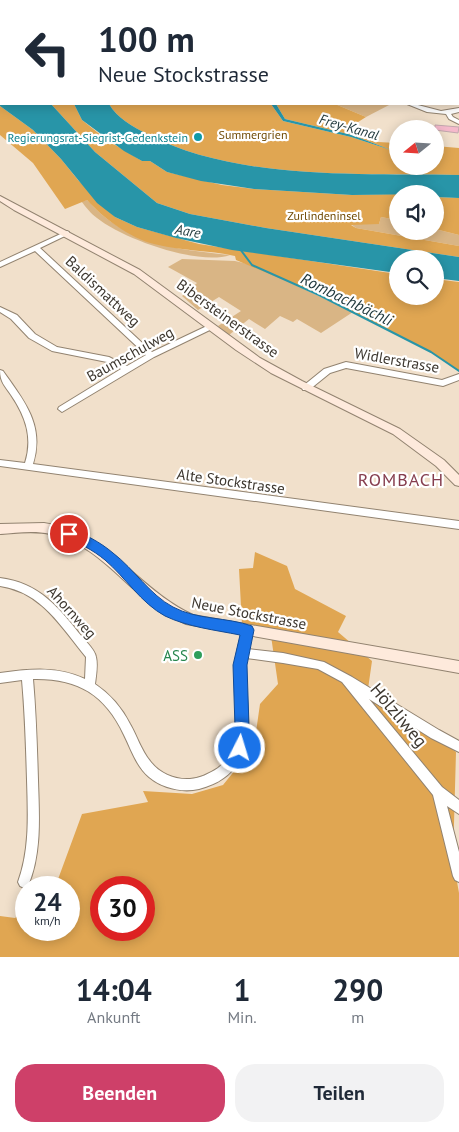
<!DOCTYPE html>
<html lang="de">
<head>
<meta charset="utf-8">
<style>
  :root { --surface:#fff; --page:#f2f2f3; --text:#1f2937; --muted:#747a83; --accent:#ce4069 }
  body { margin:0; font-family:"PT Sans",sans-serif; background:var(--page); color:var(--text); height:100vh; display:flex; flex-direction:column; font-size:19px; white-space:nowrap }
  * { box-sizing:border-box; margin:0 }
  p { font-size:16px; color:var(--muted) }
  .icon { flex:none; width:28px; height:28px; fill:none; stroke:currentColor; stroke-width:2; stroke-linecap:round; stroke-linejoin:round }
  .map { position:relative; height:957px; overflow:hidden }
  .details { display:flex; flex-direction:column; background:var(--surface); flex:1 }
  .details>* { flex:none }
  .top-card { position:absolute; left:0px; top:0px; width:460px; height:105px; box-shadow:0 2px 12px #0003; background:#fff; color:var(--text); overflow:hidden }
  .needle { width:32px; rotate:252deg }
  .buttons { position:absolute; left:389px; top:120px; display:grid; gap:10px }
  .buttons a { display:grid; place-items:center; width:55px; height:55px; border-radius:50%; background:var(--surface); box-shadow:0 2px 12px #0003; font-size:25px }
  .speed { position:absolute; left:15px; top:876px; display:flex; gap:10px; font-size:25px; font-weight:700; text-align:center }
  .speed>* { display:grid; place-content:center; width:65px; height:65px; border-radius:50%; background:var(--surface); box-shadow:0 2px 12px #0003; line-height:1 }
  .speed small { font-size:12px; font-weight:400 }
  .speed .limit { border:8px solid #d22; background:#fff; color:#111 }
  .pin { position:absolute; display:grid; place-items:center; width:42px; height:42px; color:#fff; margin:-21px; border:2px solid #fff; border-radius:50%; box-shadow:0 1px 5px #0007 }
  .me { position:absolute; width:55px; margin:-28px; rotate:5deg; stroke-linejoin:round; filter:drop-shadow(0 0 4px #0008) }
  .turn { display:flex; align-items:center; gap:18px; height:105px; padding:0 15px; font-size:22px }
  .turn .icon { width:65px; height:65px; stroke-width:2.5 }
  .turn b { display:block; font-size:35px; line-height:42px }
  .eta { display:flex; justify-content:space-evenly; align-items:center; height:85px; text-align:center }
  .eta b { font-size:30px; font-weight:700; line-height:35px }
  .cta { display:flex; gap:10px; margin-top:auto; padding:10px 15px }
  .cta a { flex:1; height:58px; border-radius:20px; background:var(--accent); color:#fff; font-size:20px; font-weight:700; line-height:58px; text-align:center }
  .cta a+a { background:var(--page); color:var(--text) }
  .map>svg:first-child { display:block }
  .green { fill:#d9b585 }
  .forest { fill:#e0a652; fill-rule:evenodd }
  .water { fill:#2895a8 }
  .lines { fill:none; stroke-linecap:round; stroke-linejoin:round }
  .stream { stroke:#2895a8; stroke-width:2 }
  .building { fill:#f5b9cb; stroke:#c2a7ae }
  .street-casing { stroke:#928370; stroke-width:2 }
  .secondary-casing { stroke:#928370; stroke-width:2 }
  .street { fill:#fff; fill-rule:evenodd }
  .secondary { fill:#feeadc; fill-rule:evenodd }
  .route { fill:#1a73e8; stroke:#114b97 }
  .culture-dot { fill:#0f9aa8; stroke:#fff; stroke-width:2 }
  .leisure-dot { fill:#2e9e5b; stroke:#fff; stroke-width:2 }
  .labels { text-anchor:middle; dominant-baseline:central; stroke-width:4.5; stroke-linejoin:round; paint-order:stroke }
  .far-park-label { font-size:12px; fill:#704a04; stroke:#fff }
  .far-culture-label { font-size:12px; fill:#0d838f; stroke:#fff; text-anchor:end }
  .far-water-label { font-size:14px; font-style:italic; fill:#1e363a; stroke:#fff }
  .street-label { font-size:15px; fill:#3e3830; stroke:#fff }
  .leisure-label { font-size:15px; fill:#27864d; stroke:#fff; text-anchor:end }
  .water-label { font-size:16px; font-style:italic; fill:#1e363a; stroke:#fff }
  .quarter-label { font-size:18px; letter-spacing:1px; fill:#853d4e; stroke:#fff }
  .near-street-label { font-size:18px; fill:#3e3830; stroke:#fff }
</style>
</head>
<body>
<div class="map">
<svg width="459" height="957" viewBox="0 0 459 957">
  <rect width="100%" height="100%" fill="#f1e0cb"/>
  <g class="green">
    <polygon points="335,104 391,104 366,117"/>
    <path d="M87,200C127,245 175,249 230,255C199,266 123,239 97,218C91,214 86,207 81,201Z"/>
    <polygon points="381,217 397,220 398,231 435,231 435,229 459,235 459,246 356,228 351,224 379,224"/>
    <polygon points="182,259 235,261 252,265 353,312 321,333 297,319 293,322 280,316 265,329 249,319 229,335 218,326 241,311 219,297 198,310 182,296 197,283 168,267"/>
  </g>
  <g class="forest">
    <polygon points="51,104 74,104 82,120 107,140 142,161 150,161 167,172 222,185 254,189 352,195 397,194 397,220 381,217 379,224 351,225 356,228 459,246 459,257 266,228 190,214 157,203 95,152"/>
    <path d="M109,104H271L283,121L351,137L397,152L398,166H435V146L459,148V175C360,173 237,181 147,134C132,126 117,118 109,104Z"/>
    <polygon points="276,104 335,104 366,117 355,124 353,130 378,142 397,143 397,149 391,150 352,135 285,119"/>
    <path d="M0,106L33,130L61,159L78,180L115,217L137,227L199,244L397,274L398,296H435V279L459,282V371L431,352L319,295L236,260L235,256C208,250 181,251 154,244C130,238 103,218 87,200L65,209L33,163L0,135Z"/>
    <polygon points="435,197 459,198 459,235 435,229"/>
    <path d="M255,552L287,566L295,589L346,616L338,632L372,661L368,689L456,752L453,859L459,893V957H0V916L15,918L26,909V930H69V888L52,887L57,882L82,814L148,802L143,791L192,794L223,785L240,764L256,732L260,704L278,684L270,629L242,625L239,569L253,568ZM101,888H144V930H101Z"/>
  </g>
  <g class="water">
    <polygon points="0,78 1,104 51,104 95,152 157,203 190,214 266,228 459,257 459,281 435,278 435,259 398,259 397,273 232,250 176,238 137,227 115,217 97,203 61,159 33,130 0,106"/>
    <path d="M74,104H109C117,118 132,126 147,134C237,181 360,173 459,175V198L435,197V194L352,195L254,189L201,181L167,172L150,161H142L124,151L82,120Z"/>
    <polygon points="271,104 276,104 285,119 352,135 391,150 397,149 397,152 351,137 283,121"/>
  </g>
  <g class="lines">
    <polyline class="stream" points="240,249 252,265 319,295 431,352 459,371"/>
  </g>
  <polygon class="building" points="435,125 459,127 458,133 435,130"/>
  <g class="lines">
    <g class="street-casing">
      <g id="street">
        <polygon points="454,0 459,0 459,1 453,1"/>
        <polygon points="407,104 414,104 441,111 459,108 459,112 451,114 453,117 459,120 459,124 449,119 446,114 427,112"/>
        <polygon points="67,231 69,232 69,234 40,248 152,352 209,325 212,325 216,327 154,357 62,412 58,409 59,407 121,369 107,362 52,351 29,338 11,319 0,312 0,307 17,315 35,334 57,347 109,357 127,366 146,355 35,251 0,267 0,262"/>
        <polygon points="346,362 442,380 459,374 459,380 443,386 346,368 330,373 309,390 303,390 302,388 303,386 324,369"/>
        <path d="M0,370L3,371C24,401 45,425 33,464L459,521V529L0,466V460L25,463C33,438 26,417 11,395C5,386 0,382 0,370Z"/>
        <path d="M0,578C40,583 59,608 83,638C87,643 95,650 96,657C98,665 96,676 95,684C110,694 122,708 130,724C137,736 141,750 150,761C159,773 174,780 190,779C200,778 209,774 218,768C249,745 234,700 235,667C235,655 240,642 242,630L243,627L247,626L251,627L252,630L248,649L283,653L324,662L352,677L439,730L459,741V752L431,738L369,699L442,787L459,800V814L447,806L459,852V882L455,880L453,876L433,795L342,682L318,669L283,663L246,658L245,668C247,716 261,773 199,789C182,793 162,788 149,777C136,766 131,749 124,735C105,694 77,678 33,679C36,713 37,746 38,780C39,815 42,853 28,886L24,888L20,886L18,882C30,849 28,814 27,780C26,746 25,713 22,680L0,683V673C29,669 58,666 85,679L86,657C61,627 42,592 0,586Z"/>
      </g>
    </g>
    <g class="secondary-casing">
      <g id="secondary">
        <polygon points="409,0 420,0 421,1 410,1"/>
        <polygon points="0,196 140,270 260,358 302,381 400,429 444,460 459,475 459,486 455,485 436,466 393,434 271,373 236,350 134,274 14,210 0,201"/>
        <path d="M44,523C108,532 137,589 193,615L459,661V673L186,624C173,618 161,612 150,603C117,577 93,543 50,534C34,530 16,533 0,534V524Z"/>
      </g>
    </g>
    <use href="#street" class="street"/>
    <use href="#secondary" class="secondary"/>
  </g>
  <path class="route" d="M69,529C85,534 100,542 113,553C134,569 150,595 173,607C197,620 227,617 252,626L254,630L247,665L249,727L245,754L240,756L234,754L232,748L235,727L233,665L240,635C215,630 188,627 165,616C141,603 125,577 105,560C93,550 79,543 65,537L63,534Z"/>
  <circle class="culture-dot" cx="198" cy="137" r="5"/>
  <circle class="leisure-dot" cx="198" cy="655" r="5"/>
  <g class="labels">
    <g class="far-park-label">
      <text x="253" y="134">Summergrien</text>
      <text x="324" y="215">Zurlindeninsel</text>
    </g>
    <g class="far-culture-label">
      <text x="188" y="137">Regierungsrat-Siegrist-Gedenkstein</text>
    </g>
    <g class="far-water-label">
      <text transform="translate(349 127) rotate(16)">Frey-Kanal</text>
      <text transform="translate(188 231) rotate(10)">Aare</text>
    </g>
    <g class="street-label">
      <text transform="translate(103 291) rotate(43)">Baldismattweg</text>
      <text transform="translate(228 318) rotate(36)">Bibersteinerstrasse</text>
      <text transform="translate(130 354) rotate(-29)">Baumschulweg</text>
      <text transform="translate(397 360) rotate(10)">Widlerstrasse</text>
      <text transform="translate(231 481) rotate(8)">Alte Stockstrasse</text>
      <text transform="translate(72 612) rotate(48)">Ahornweg</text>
      <text transform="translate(249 613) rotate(11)">Neue Stockstrasse</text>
    </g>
    <g class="leisure-label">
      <text x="188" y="655">ASS</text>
    </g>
    <g class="water-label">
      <text transform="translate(347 299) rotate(26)">Rombachbächli</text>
    </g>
    <g class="quarter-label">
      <text x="401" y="479">ROMBACH</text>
    </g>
    <g class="near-street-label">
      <text transform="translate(399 715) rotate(50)">Hölzliweg</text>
    </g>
  </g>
</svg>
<div class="buttons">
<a><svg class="needle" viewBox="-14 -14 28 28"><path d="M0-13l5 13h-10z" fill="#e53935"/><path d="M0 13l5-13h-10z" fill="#747a83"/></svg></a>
<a><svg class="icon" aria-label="sound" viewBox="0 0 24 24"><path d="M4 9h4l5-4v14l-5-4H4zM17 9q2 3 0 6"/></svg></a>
<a><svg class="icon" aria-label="search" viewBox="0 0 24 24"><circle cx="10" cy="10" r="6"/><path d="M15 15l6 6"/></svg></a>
</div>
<div class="speed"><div>24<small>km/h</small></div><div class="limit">30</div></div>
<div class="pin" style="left:69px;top:534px;background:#d93025"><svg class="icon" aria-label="arrive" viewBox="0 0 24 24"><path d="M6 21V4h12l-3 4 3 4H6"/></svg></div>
<svg class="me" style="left:240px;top:748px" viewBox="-20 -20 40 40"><circle r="17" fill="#1a73e8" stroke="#fff" stroke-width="3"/><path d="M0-11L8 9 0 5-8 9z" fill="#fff"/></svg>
<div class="top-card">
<div class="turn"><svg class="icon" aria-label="left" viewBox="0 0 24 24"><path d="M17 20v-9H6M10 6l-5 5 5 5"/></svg><div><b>100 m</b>Neue Stockstrasse</div></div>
</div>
</div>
<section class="details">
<div class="eta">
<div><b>14:04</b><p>Ankunft</p></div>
<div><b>1</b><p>Min.</p></div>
<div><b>290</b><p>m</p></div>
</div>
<div class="cta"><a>Beenden</a><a>Teilen</a></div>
</section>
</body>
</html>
